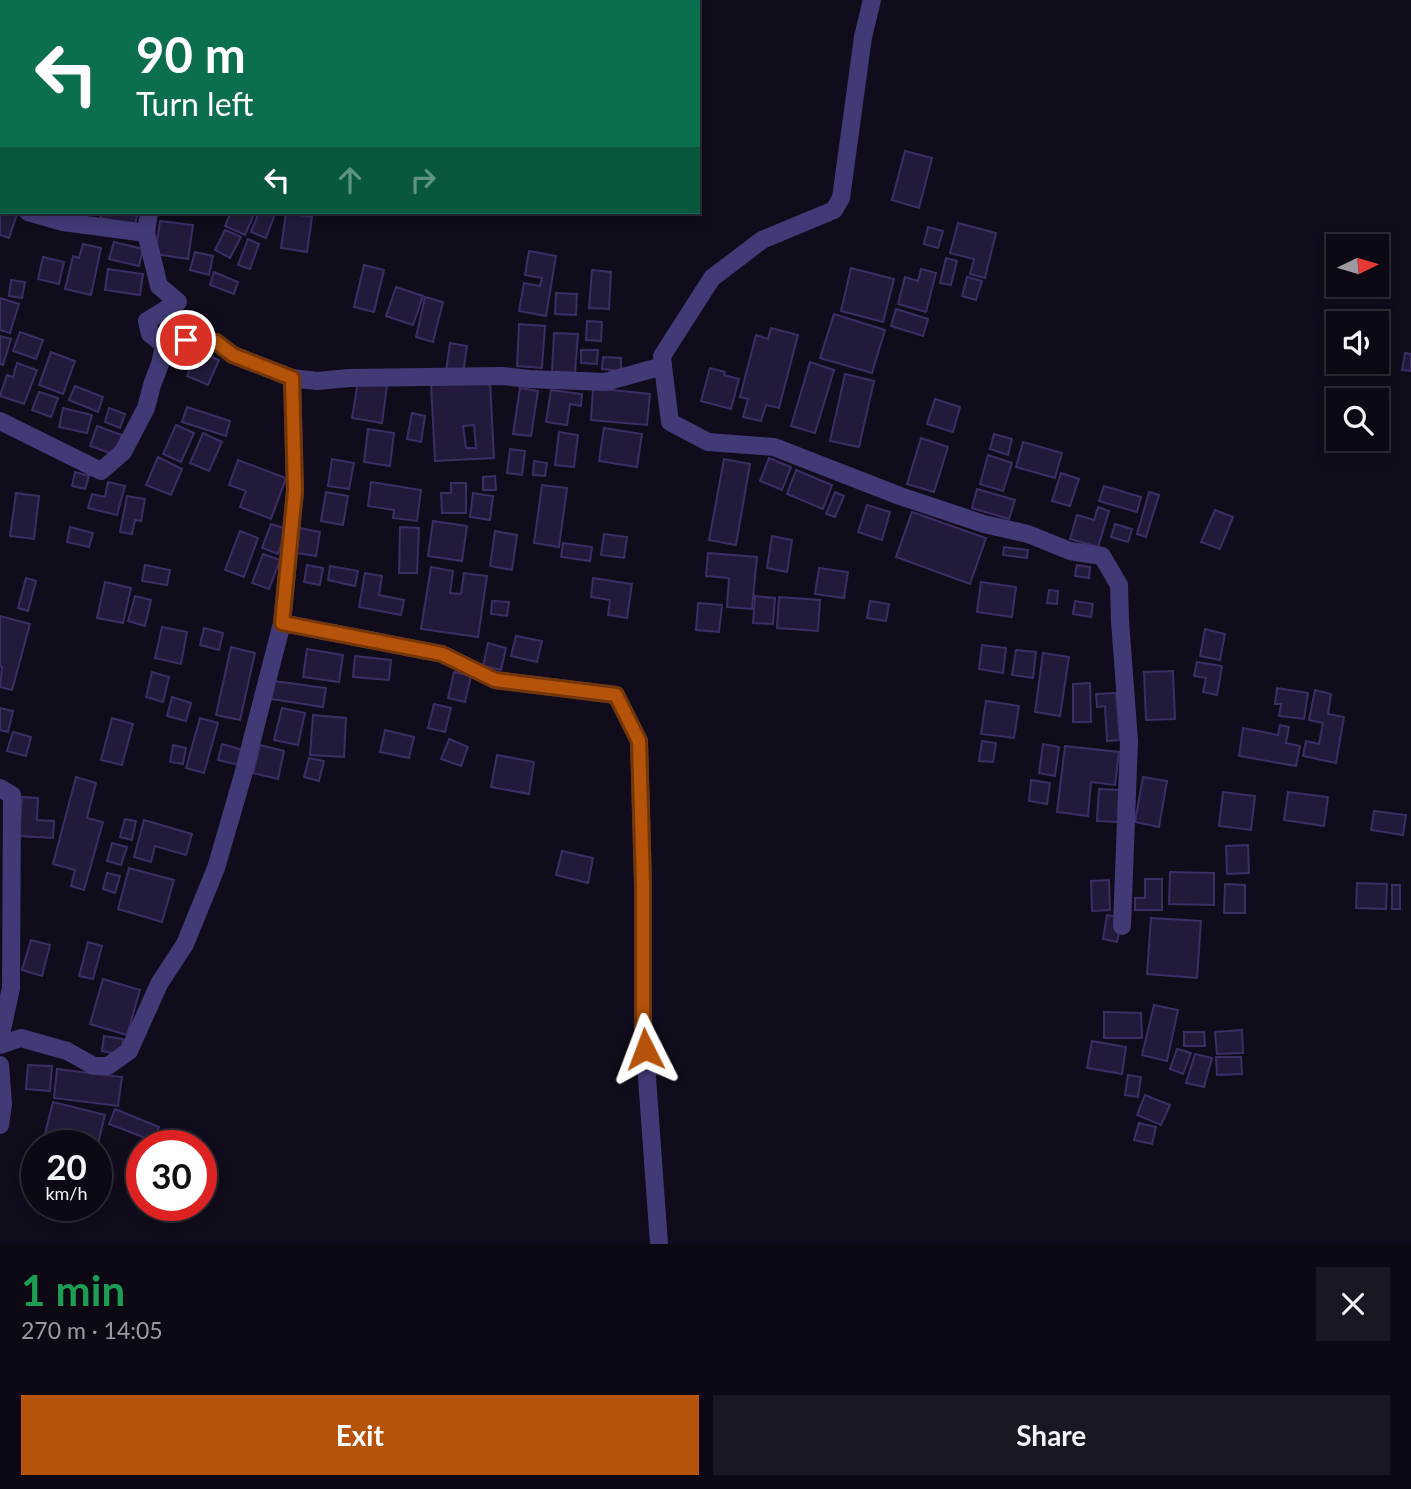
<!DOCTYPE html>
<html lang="en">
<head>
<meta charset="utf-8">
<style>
  :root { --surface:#0c0914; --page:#1a1722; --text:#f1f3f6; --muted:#9a9aa0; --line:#2c2a34; --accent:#b45309 }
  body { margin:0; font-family:Lato,sans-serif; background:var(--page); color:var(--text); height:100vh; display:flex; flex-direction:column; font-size:26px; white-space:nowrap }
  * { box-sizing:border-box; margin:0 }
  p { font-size:23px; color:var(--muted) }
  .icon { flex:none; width:38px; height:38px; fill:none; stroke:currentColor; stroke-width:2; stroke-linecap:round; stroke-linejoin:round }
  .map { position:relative; height:1244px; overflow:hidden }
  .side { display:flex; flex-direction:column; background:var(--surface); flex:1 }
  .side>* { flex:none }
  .top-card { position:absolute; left:0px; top:0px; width:700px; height:214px; box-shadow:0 4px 10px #0003,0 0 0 2px var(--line); background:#0b6e4f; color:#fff; overflow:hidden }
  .needle { width:46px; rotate:85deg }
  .buttons { position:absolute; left:1326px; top:234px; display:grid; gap:14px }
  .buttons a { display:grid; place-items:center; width:63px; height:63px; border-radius:0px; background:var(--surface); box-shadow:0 4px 10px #0003,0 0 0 2px var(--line); font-size:35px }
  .speed { position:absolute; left:21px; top:1130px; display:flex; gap:14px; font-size:35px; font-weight:700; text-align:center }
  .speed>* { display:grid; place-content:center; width:91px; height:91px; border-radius:50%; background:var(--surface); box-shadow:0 4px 10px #0003,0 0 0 2px var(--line); line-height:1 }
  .speed small { font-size:18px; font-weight:400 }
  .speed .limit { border:10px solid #d22; background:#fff; color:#111 }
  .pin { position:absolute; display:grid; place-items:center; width:60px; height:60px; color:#fff; margin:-30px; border:4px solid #fff; border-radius:50%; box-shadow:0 2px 7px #0007 }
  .me { position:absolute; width:77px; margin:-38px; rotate:357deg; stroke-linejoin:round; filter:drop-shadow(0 0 5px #0008) }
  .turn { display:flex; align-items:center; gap:24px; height:147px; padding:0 21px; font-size:32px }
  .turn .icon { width:91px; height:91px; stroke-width:2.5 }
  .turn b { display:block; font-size:49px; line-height:60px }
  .lanes { display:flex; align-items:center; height:66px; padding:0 21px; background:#0003; justify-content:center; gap:35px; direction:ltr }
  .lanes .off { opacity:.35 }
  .round { display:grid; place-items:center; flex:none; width:74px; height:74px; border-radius:0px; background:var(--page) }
  .headline { display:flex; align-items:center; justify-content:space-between; height:119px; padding:0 21px }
  h1 { font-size:42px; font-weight:700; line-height:52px; color:#1e9e55 }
  .primary-button { display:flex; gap:14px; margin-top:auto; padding:14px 21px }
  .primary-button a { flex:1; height:80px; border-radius:0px; background:var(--accent); color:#fff; font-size:28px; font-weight:700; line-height:80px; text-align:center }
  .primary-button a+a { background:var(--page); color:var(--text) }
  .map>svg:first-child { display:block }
  .building { fill:#231a3b; stroke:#3d2d65; stroke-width:2; fill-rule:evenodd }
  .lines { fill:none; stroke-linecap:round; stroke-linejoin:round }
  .minor { stroke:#423a77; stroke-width:18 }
  .route-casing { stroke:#753606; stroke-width:18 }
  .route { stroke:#b45309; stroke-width:12 }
</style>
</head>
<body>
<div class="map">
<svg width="1411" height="1244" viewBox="0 0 1411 1244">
  <rect width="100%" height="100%" fill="#100c1b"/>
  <g class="building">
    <polygon points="905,151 932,158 919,208 892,200"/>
    <polygon points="0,208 2,212 17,214 9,238 0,235"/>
    <polygon points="102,212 138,212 135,225 100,218"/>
    <polygon points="231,212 255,212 245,235 225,226"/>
    <polygon points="259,212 268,212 275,214 266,238 251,232"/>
    <polygon points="286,213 312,217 307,252 281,248"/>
    <polygon points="160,221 193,225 188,259 155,254"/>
    <polygon points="958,223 996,233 985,278 970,274 974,259 950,253"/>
    <polygon points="928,227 943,231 938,248 924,244"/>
    <polygon points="225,230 241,237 230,258 215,250"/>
    <polygon points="248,239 259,244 250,269 238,265"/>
    <polygon points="114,242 143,249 139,266 109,259"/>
    <polygon points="83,244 101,248 91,295 65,289 73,256 79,258"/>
    <polygon points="529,251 556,256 546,316 519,311 524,283 540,286 542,278 525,275"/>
    <polygon points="195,252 213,256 209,275 190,270"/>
    <polygon points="43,257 64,262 59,284 38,279"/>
    <polygon points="946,258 957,261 951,285 940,283"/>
    <polygon points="364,265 384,270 374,312 354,307"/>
    <polygon points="851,268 894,279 883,322 841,311"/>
    <polygon points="108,269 143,274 140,295 105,290"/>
    <polygon points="921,269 936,273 926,312 898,304 905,277 918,281"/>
    <polygon points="592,270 611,272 609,309 589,308"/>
    <polygon points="214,272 238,282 234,294 210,285"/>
    <polygon points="967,277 982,281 976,300 962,296"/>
    <polygon points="11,280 25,282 22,298 9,296"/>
    <polygon points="396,287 423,296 413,325 386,316"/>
    <polygon points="556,293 577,294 576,315 555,314"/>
    <polygon points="425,297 443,302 433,342 416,337"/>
    <polygon points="0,298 19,304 10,333 0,330"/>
    <polygon points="896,309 928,319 923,336 891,326"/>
    <polygon points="834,314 885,330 872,373 820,358"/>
    <polygon points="587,321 602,322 601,341 586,340"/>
    <polygon points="519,324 545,326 542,368 517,366"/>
    <polygon points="771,328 798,335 779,408 766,405 761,421 743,417 748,399 740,397 756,335 768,339"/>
    <polygon points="20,332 43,340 36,359 13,351"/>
    <polygon points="554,333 578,334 575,373 552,372"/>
    <polygon points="0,336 11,339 3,365 0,364"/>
    <polygon points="450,343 467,346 463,374 446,371"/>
    <polygon points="581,350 598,350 597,364 581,363"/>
    <polygon points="197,351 219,360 208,385 187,376"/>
    <polygon points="51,352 75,361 63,394 39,385"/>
    <polygon points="1405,353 1411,354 1411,371 1402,370"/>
    <polygon points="603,357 621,358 621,371 602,369"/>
    <polygon points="810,362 834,370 815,433 791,426"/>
    <polygon points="17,363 37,370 24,404 0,396 7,375 13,377"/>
    <polygon points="710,368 725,372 724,375 739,379 731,409 701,401"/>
    <polygon points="845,374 874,381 859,447 830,441"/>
    <path d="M490,381L494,458L435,461L431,384ZM474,425L476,448H466L463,426Z"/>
    <polygon points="358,382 387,386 382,423 352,418"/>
    <polygon points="75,386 103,397 98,412 69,400"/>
    <polygon points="520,388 538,391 531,436 513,434"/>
    <polygon points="593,388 650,394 647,425 591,420"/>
    <polygon points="551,390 582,394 581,406 570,404 567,425 546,422"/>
    <polygon points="39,392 58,398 51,417 32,410"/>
    <polygon points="935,399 960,407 953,432 927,424"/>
    <polygon points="187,407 230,421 226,436 182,422"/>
    <polygon points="63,408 92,415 87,433 59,427"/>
    <polygon points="109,408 125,414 120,428 105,422"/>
    <polygon points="412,413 425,416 421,442 407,439"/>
    <polygon points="176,425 194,433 181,462 163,454"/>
    <polygon points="97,426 122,435 115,455 90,446"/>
    <polygon points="604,428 642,434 637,467 599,461"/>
    <polygon points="368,429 394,433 390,466 364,462"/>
    <polygon points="559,432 578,435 574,467 555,465"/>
    <polygon points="203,433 222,442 209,471 190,463"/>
    <polygon points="994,434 1012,439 1008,455 990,449"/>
    <polygon points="921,438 948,447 934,492 907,484"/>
    <polygon points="1023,442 1062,453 1055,478 1016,467"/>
    <polygon points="510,449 525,451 522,475 507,473"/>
    <polygon points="988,455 1012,463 1003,491 980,484"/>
    <polygon points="158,457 182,469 171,495 146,485"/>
    <polygon points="769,458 791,467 782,490 760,481"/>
    <polygon points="332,459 354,463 349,489 328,486"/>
    <polygon points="724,459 750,464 736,545 709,540"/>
    <polygon points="238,460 286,478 271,519 240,507 246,491 229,485"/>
    <polygon points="534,461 547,463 545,476 533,475"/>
    <polygon points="796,470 832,485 823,509 787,494"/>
    <polygon points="75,472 89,476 85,489 72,486"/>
    <polygon points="1061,473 1079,479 1070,506 1052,501"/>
    <polygon points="495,476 496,490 483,490 483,477"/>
    <polygon points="108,482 125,486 117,515 88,508 92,494 105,497"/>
    <polygon points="371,482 421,490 417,521 393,518 394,510 368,506"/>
    <polygon points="451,483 466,483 466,513 442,513 441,493 451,493"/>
    <polygon points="542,485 567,488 559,547 534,543"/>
    <polygon points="1104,486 1141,497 1137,512 1099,501"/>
    <polygon points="977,489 1015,500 1009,519 972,508"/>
    <polygon points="326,492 348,496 343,525 321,521"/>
    <polygon points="835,492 844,496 835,517 826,514"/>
    <polygon points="1149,492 1159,495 1146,537 1137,534"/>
    <polygon points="16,493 39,496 34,539 10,536"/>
    <polygon points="473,493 493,496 490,520 470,517"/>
    <polygon points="127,496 145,499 141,521 135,520 132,534 120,532"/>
    <polygon points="867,505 890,512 882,540 858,532"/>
    <polygon points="1098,507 1109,511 1098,547 1070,539 1077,515 1094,520"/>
    <polygon points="1215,510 1233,517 1220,549 1201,542"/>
    <polygon points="912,512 986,538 970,584 896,557"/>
    <polygon points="433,521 467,526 462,561 428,556"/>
    <polygon points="271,524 287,529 278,554 262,548"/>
    <polygon points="1115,524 1132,529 1128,542 1111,537"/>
    <polygon points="70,527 93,533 89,547 67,542"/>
    <polygon points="400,527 419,528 417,573 399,573"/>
    <polygon points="300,528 320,532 316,556 296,553"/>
    <polygon points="240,531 258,538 244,577 225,570"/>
    <polygon points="495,531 517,535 512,570 490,566"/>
    <polygon points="604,534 627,537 624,558 601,555"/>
    <polygon points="772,536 792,540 787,572 767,568"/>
    <polygon points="563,543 592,547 590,561 561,557"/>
    <polygon points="1004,547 1028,550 1027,558 1003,555"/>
    <polygon points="708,553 757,557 752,609 727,607 729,578 706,576"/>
    <polygon points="263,554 280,560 269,589 252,583"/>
    <polygon points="145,565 170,570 167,585 142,581"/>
    <polygon points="307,565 323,568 320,585 304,582"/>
    <polygon points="1077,565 1090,567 1089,578 1075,576"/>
    <polygon points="330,566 358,571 355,586 328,580"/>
    <polygon points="431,567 453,571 450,593 461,594 464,573 487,576 478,637 421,629"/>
    <polygon points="819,568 848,572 844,598 815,594"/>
    <polygon points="365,573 382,576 379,595 404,600 401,615 359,607"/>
    <polygon points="26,578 36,581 28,611 18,608"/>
    <polygon points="593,578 632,584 627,618 608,615 610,600 591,597"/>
    <polygon points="105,582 131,588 123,623 97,618"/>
    <polygon points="981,582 1016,587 1012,617 977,612"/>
    <polygon points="1049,590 1058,591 1057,604 1047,603"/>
    <polygon points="135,596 151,600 145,626 128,621"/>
    <polygon points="755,596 775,598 773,624 753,623"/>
    <polygon points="779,597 820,600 818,631 777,628"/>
    <polygon points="492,601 509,602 507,616 491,614"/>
    <polygon points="870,601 889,604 886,621 867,618"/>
    <polygon points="1075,601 1093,604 1091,617 1073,614"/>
    <polygon points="698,603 722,605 719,632 696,630"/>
    <polygon points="0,616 30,624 12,690 0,687 2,667 0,666"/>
    <polygon points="162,627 187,632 181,664 155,658"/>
    <polygon points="204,628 223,633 219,650 200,645"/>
    <polygon points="1205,629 1225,634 1220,660 1200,656"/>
    <polygon points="516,636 542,641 537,662 511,656"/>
    <polygon points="488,643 506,648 501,670 483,666"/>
    <polygon points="982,645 1006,648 1003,673 979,669"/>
    <polygon points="231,647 255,653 240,720 216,715"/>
    <polygon points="307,649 343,655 339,682 303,677"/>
    <polygon points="1016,650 1036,652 1033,678 1012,675"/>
    <polygon points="1043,653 1069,657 1060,716 1035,712"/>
    <polygon points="355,656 391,660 389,680 353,677"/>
    <polygon points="1197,662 1222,666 1217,695 1203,692 1206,678 1194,676"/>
    <polygon points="1173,671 1175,719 1146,720 1144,672"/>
    <polygon points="152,672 169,677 163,702 146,697"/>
    <polygon points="454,672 471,676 465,702 448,698"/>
    <polygon points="274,681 326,688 323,707 271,699"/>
    <polygon points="1090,683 1091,722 1073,722 1073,684"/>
    <polygon points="1277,688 1308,693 1304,719 1279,716 1281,704 1275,704"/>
    <polygon points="1315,690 1331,694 1328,714 1344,717 1336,763 1303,756 1306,741 1319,744 1323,723 1309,720"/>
    <polygon points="1116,693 1120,740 1107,741 1105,706 1097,707 1096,694"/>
    <polygon points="172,697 191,703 186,721 167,716"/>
    <polygon points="986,701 1019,706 1014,738 981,734"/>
    <polygon points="434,704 451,708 445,732 428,728"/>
    <polygon points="0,708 13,711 8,732 0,730"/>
    <polygon points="282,708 305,713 298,745 274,740"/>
    <polygon points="313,715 346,718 344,757 310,755"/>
    <polygon points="112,718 133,724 122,765 101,760"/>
    <polygon points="200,718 218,723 204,773 186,768"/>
    <polygon points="1280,725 1289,727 1286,743 1300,746 1296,766 1239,756 1243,728 1278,735"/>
    <polygon points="385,730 414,737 409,758 380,752"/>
    <polygon points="13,732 31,737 26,756 7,751"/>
    <polygon points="449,739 468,747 461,766 441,759"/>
    <polygon points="982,741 996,743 993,762 979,761"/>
    <polygon points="222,744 243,750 239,765 218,760"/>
    <polygon points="1043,744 1059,747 1055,776 1039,773"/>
    <polygon points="173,745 186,748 183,764 170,762"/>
    <polygon points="260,745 284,751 278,779 253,773"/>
    <polygon points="1065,746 1119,752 1115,785 1091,782 1088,816 1057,812"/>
    <polygon points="497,755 534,762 529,794 491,787"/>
    <polygon points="309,758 324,761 319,781 304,777"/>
    <polygon points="76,777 96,783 87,818 103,822 84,890 71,886 75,870 53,864"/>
    <polygon points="1143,777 1167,781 1159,827 1135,822"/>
    <polygon points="1031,780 1050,783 1047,804 1029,801"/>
    <polygon points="1099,789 1120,790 1118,822 1097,821"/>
    <polygon points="1223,792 1255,796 1251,830 1219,826"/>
    <polygon points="1288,792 1328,797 1324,826 1284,820"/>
    <polygon points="22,797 38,798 37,820 54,821 53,838 19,836"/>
    <polygon points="1374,811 1406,815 1403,835 1371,830"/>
    <polygon points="125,819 136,821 132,840 120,837"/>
    <polygon points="144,820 192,834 186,855 155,846 151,862 134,857"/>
    <polygon points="112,843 127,847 121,865 107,861"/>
    <polygon points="1248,845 1249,873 1227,874 1226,846"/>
    <polygon points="562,851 593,858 588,883 556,875"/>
    <polygon points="129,868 174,880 162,922 118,909"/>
    <polygon points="1170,872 1214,873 1214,905 1169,904"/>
    <polygon points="107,873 120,876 115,893 103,889"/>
    <polygon points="1145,879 1162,879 1162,910 1135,910 1135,898 1145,898"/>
    <polygon points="1109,880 1110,910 1092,911 1091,881"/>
    <polygon points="1357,883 1387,884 1386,909 1356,908"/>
    <polygon points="1225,884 1245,885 1245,913 1224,913"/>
    <rect x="1392" y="885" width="8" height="24"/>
    <polygon points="1107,915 1122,918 1117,942 1103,939"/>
    <polygon points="1151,918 1201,921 1197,978 1147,974"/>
    <polygon points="31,940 50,945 42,976 22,970"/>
    <polygon points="88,942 102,946 93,979 79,976"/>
    <polygon points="103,979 140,990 127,1035 90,1024"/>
    <polygon points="1154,1005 1178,1010 1167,1061 1142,1055"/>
    <polygon points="1104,1012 1141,1013 1142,1038 1104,1038"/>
    <polygon points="1242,1030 1243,1053 1217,1054 1215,1032"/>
    <polygon points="1184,1032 1204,1032 1205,1046 1184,1046"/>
    <polygon points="104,1036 123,1039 121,1055 102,1051"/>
    <polygon points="1092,1041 1126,1047 1122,1074 1087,1068"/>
    <polygon points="1177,1049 1191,1053 1183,1074 1170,1069"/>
    <polygon points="1195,1054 1212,1058 1204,1087 1186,1083"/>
    <polygon points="1216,1057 1241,1057 1242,1074 1217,1075"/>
    <polygon points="28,1065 52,1066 50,1091 26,1089"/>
    <polygon points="57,1069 122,1077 118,1106 54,1098"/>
    <polygon points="1128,1075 1141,1077 1138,1097 1125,1095"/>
    <polygon points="1145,1095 1170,1105 1161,1125 1137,1115"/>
    <polygon points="53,1102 105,1115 96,1152 96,1146 42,1146"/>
    <polygon points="115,1109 159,1127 153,1141 109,1124"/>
    <polygon points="1139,1123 1156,1127 1152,1144 1134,1140"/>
  </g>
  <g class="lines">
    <g class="minor">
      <polyline points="175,2 175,0"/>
      <polyline points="0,55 2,55"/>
      <polyline points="0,204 2,205"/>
      <polyline points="28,212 63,222 146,233"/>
      <polyline points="164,345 186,340 216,342 233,355 292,378 317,381 349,378 503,376 529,379 605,382 663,366 670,422 708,442 774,447 900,496 984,524 1028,534 1070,551 1102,556 1119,585 1120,621 1129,741 1122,926"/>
      <polyline points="663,366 662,356 712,278 762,240 834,210 841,198 863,37 872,0"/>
      <polyline points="0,421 101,471 123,452 146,408 152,385 160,364 164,345 150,334 147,321 178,302 159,286 146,233 149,212"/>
      <polyline points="282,623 442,654 495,680 616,695 639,741 643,884 643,1022 659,1244"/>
      <polyline points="0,788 12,795 11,988 0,1039"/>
      <polyline points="0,1045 21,1038 67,1051 94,1066 108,1066 129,1051 159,984 185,944 216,868 243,775 282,623 295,491 292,378"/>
      <polyline points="0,1065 3,1104 0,1125"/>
    </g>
  </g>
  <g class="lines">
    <g class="route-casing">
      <polyline id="route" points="186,340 216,342 233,355 292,378 295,491 282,623 442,654 495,680 616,695 639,741 643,884 643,1022 645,1049"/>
    </g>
    <use href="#route" class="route"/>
  </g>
</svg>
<div class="buttons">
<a><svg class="needle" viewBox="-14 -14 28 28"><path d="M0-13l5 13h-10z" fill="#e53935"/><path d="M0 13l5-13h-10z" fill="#9a9aa0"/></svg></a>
<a><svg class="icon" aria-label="sound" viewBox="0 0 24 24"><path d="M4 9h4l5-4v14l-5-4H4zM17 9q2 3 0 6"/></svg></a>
<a><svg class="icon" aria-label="search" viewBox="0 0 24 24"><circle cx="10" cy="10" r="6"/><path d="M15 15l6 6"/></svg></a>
</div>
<div class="speed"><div>20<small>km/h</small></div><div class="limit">30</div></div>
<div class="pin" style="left:186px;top:340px;background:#d93025"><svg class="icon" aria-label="arrive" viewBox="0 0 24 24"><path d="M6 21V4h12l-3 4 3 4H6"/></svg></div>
<svg class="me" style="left:645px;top:1049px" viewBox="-20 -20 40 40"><path d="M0-17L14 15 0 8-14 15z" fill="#b45309" stroke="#fff" stroke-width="4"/></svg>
<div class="top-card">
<div class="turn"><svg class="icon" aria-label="left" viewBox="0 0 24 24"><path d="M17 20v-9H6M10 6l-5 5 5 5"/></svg><div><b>90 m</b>Turn left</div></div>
<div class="lanes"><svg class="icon" aria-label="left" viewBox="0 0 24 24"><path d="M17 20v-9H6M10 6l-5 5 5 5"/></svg><svg class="icon off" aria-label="ahead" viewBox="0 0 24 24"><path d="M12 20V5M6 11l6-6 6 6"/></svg><svg class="icon off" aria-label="right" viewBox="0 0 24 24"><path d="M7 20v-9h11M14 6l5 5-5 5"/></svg></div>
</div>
</div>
<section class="side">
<div class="headline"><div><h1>1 min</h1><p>270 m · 14:05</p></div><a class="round"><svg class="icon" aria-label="close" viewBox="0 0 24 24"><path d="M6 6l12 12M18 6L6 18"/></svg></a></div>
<div class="primary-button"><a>Exit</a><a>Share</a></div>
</section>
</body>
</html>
